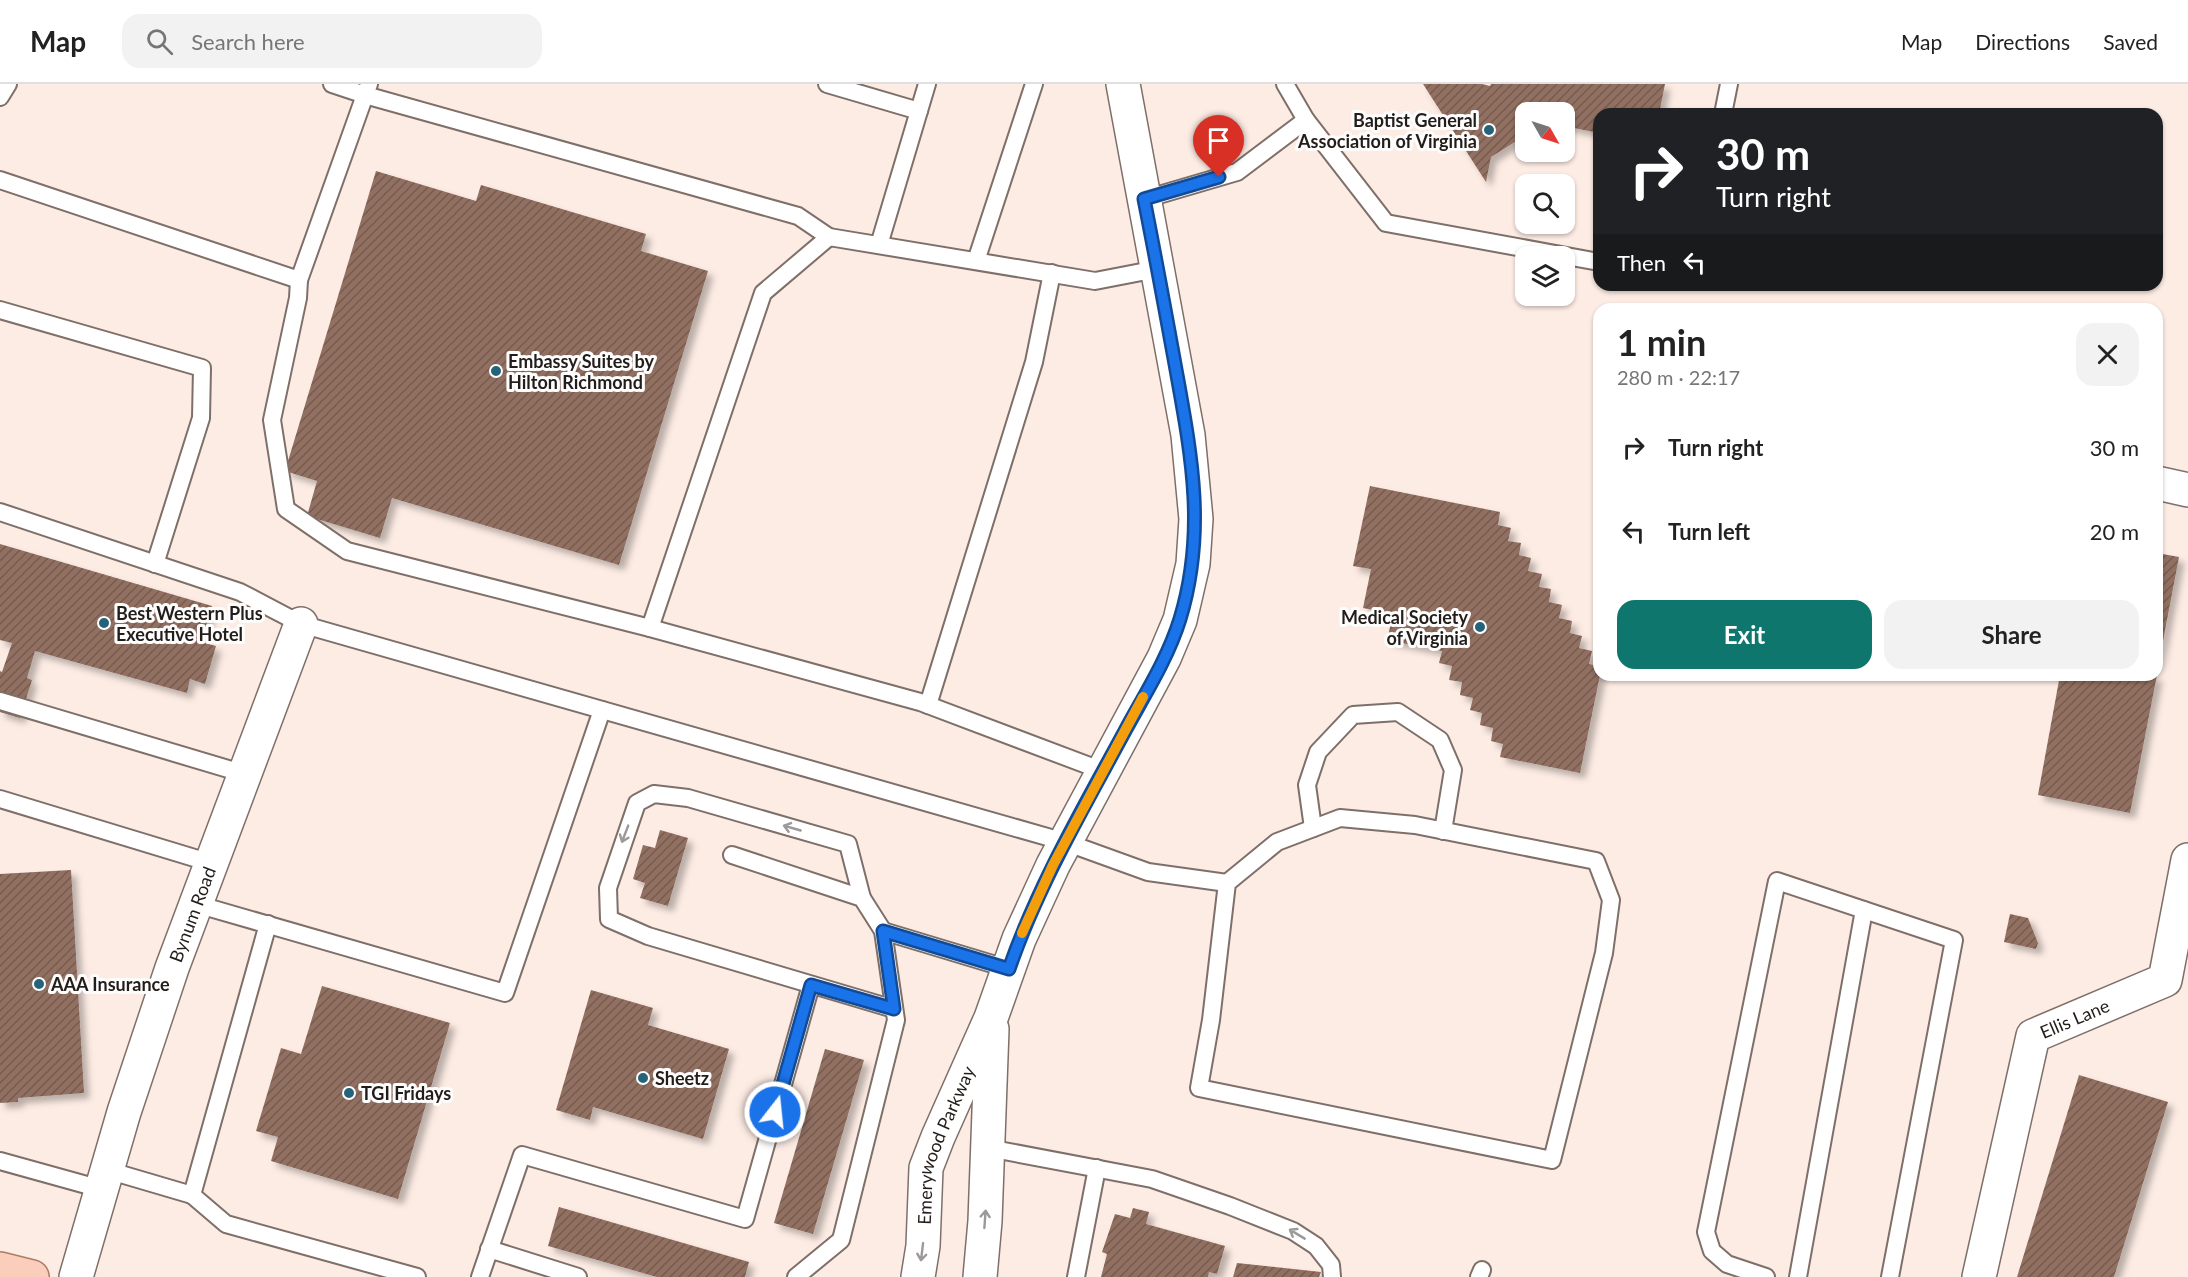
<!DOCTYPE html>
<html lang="en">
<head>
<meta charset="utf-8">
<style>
  :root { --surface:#fff; --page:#f2f2f2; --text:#222; --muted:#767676; --line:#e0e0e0; --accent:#0f766e }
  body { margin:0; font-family:Lato,sans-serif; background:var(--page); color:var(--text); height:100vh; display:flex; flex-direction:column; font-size:22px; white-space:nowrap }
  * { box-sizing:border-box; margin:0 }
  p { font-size:20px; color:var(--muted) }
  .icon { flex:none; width:33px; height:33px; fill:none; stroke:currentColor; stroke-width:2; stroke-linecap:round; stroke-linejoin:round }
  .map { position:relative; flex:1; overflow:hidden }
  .sheet { position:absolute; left:1593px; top:219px; width:570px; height:378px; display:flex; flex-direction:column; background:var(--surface); border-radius:18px; box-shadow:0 2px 4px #0004 }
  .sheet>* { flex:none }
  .hud { position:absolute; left:1593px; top:24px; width:570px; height:183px; border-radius:18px; box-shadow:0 2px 4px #0004; background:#202124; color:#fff; overflow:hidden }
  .needle { width:39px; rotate:129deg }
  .fabs { position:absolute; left:1515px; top:18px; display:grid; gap:12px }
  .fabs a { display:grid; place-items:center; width:60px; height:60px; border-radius:12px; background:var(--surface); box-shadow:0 2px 4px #0004; font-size:30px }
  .pin { position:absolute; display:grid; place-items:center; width:51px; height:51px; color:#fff; margin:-62px -26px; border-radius:50% 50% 50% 0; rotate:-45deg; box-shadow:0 0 6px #0007 }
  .pin .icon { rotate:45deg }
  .me { position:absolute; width:66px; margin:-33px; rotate:16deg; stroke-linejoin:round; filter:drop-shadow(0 0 4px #0008) }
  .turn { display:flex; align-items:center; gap:21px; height:126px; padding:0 24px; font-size:27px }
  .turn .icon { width:78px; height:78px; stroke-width:2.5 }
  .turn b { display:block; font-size:42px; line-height:51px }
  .then { display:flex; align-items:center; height:57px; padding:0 24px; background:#0003; gap:12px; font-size:22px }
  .round { display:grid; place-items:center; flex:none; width:63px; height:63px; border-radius:18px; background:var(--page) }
  .summary { display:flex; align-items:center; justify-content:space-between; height:102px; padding:0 24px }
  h1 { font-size:36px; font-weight:700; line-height:45px }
  .cta { display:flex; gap:12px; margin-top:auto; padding:12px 24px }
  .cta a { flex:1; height:69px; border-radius:18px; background:var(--accent); color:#fff; font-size:24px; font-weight:700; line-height:69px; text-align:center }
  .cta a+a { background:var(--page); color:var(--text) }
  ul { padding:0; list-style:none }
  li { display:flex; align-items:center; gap:18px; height:84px; padding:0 24px }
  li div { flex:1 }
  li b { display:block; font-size:22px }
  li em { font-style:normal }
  header { display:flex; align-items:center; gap:36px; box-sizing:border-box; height:84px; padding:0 30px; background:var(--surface); border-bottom:2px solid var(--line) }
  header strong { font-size:28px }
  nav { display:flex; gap:33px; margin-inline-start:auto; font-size:21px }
  .search { width:420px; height:54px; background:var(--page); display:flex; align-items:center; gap:15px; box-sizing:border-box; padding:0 21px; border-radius:18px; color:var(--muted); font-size:22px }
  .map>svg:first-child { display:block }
  .building { fill:url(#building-hatch); filter:url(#shadow) }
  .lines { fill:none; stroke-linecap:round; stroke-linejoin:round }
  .service-casing { stroke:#7e6f69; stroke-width:20 }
  .minor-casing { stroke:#7e6f69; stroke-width:36 }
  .primary-casing { stroke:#ad7b65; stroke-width:36 }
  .service { stroke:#fff; stroke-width:16 }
  .minor { stroke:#fff; stroke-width:33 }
  .primary { stroke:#facebb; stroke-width:33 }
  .oneway { stroke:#9c9998 }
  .route-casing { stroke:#114b97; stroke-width:15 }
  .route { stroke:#1a73e8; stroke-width:10 }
  .slow { stroke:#f59e0b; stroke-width:10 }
  .poi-dot { fill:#246379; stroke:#fdfdfd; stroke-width:2 }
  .labels { text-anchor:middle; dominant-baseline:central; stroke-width:6; stroke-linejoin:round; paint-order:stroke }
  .poi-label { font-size:18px; font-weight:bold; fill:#231d1a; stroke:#fdfdfd; text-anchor:start }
  .street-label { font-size:18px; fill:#231d1a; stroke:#fdfdfd }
</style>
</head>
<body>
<header>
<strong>Map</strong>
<div class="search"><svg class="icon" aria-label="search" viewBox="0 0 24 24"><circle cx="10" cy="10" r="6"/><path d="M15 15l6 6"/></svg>Search here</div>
<nav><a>Map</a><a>Directions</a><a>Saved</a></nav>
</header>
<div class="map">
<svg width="2188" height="1193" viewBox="0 0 2188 1193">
  <defs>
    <pattern id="building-hatch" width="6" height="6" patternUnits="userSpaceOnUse" patternTransform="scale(1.5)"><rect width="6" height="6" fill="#917062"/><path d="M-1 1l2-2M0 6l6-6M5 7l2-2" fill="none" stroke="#765b50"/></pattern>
    <filter id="shadow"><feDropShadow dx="5.5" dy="5.5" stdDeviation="3" flood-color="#0004"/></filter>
  </defs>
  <rect width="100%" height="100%" fill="#fdece4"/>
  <g class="building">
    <polygon points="1423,0 1482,0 1490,2 1491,0 1665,0 1659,30 1599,30 1599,49 1564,42 1564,28 1526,28 1526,51 1491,73 1486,98"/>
    <polygon points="376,87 476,117 481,101 646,150 641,167 708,187 619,481 392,414 380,454 307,432 317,397 285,387"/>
    <polygon points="1370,402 1500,428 1498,441 1511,444 1508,457 1521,459 1519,471 1531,474 1528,487 1542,490 1539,503 1551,505 1549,518 1562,521 1559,534 1572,537 1570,549 1582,552 1579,564 1592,567 1589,580 1599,582 1600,591 1580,689 1500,673 1503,660 1491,657 1493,644 1480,641 1482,629 1470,626 1473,614 1460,611 1462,598 1449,596 1452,582 1439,579 1442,567 1387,556 1393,530 1363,524 1371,485 1353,482"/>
    <polygon points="0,460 212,522 201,558 216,562 205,600 190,595 187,609 35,567 27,594 32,596 20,634 0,628 0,587 2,588 12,559 0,556"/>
    <polygon points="2157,469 2179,473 2158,583 2157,583"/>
    <polygon points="2060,591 2157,591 2130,729 2038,711"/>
    <polygon points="660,746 688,754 668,822 640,814 645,799 633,795 643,761 655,764"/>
    <polygon points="71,786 84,1009 18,1014 18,1018 0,1019 0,790"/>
    <polygon points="2010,830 2028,834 2038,859 2036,865 2004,858"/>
    <polygon points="322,902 450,939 398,1115 271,1077 278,1053 256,1047 281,964 301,970"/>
    <polygon points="591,906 653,924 648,941 729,965 703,1055 593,1023 590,1036 556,1026"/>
    <polygon points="825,965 864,976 813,1150 774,1139"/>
    <polygon points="2079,991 2168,1018 2114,1193 2017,1193"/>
    <polygon points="559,1123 749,1178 745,1193 657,1193 548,1162"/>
    <polygon points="1133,1124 1149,1128 1146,1140 1225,1162 1217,1190 1209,1188 1208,1193 1101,1193 1107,1170 1102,1168 1115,1130 1130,1134"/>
    <polygon points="1237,1179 1321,1188 1319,1193 1233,1193"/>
  </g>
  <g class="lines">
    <g class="service-casing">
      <g id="service">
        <polyline points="332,0 365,11 299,196 298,214 272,336 286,425 347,467 650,544"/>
        <polyline points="369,0 365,11 798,132 829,153"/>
        <polyline points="827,0 919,27"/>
        <polyline points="1285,0 1306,36 1386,139 1599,178"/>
        <polyline points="0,13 8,0"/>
        <polyline points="1723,30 1729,0"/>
        <polyline points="0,96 299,196"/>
        <polyline points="1145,115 1237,88 1306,36"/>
        <polyline points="879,161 927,0"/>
        <polyline points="976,177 1034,0"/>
        <polyline points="0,226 202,284 201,334 155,480"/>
        <polyline points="0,428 240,508 301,540 1065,758 1148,788 1227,799 1277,758 1340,734 1415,741 1596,777 1611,816 1604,869 1552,1076 1199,1004 1211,936 1227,799"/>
        <polyline points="0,617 245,690"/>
        <polyline points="928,621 1034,278 1052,189"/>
        <polyline points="1103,687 920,618 650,544 763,209 829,153 1095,197 1157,185"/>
        <polyline points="0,715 211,779"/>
        <polyline points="1313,744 1307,701 1318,668 1353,631 1398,628 1440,656 1453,686 1443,747"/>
        <polyline points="732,771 862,814 883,847 896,936 841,1156 796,1193"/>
        <polyline points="862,814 848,760 688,714 654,710 637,719 608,804 609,835 648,852 894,925"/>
        <polyline points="196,820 505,909 602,626"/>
        <polyline points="883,847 1009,885"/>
        <polyline points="988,1064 1152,1095 1230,1122 1293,1147 1316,1162 1331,1181 1332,1193"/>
        <polyline points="0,1077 101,1105"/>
        <polyline points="107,1086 192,1111 268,840"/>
        <polyline points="192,1111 226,1140 417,1193"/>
        <polyline points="489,1165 578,1193"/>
        <polyline points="480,1193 522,1071 745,1135 811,901"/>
        <polyline points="1076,1193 1097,1084"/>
        <polyline points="1479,1193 1482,1186"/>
        <polyline points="1766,1193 1727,1180 1712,1167 1706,1148 1777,797 1954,856 1890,1193"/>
        <polyline points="1798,1193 1864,826"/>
      </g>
    </g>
    <g class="minor-casing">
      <g id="minor">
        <polyline points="2157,399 2188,406"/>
        <path id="s1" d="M76,1193L124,1028L172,884L301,540"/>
        <path id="s2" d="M918,1193L923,1162L926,1084L938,1053L991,934L1019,855L1053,781L1164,574L1180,536L1193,480L1196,435L1188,351L1123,0"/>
        <polyline points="980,1193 985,1137 992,945"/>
        <path id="s3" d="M1979,1193L2033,952L2165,896L2188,776"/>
      </g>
    </g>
    <g class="primary-casing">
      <polyline id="primary" points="0,1185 32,1193"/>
    </g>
    <use href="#service" class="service"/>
    <use href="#minor" class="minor"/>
    <use href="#primary" class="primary"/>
  </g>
  <defs><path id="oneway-shaft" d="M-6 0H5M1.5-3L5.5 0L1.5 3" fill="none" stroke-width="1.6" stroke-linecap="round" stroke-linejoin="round" transform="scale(1.5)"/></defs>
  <g class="oneway">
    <use href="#oneway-shaft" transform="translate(792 744) rotate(-164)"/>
    <use href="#oneway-shaft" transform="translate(625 750) rotate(111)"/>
    <use href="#oneway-shaft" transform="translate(985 1135) rotate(-86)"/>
    <use href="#oneway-shaft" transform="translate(1297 1150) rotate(-149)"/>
    <use href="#oneway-shaft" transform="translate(922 1168) rotate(97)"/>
  </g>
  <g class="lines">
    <g class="route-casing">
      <path id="route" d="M775,1028L811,901L894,925L883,847L1009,885C1038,801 1084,723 1126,645C1145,610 1168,574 1180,535C1207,446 1191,369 1175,280C1165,225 1155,170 1144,115L1219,93"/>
    </g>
    <use href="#route" class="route"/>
    <polyline class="slow" points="1022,849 1053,781 1143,613"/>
  </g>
  <g class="poi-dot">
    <circle cx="1489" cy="46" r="6"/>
    <circle cx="496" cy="287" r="6"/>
    <circle cx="104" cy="539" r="6"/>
    <circle cx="1480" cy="543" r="6"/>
    <circle cx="39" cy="900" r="6"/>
    <circle cx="643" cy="994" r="6"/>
    <circle cx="349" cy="1009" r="6"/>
  </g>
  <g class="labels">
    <g class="poi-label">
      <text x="1477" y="36" text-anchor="end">Baptist General<tspan x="1477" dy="21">Association of Virginia</tspan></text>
      <text x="508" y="277">Embassy Suites by<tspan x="508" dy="21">Hilton Richmond</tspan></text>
      <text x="116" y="529">Best Western Plus<tspan x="116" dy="21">Executive Hotel</tspan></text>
      <text x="1468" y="533" text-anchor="end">Medical Society<tspan x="1468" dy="21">of Virginia</tspan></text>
      <text x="51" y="900">AAA Insurance</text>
      <text x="655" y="994">Sheetz</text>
      <text x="361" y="1009">TGI Fridays</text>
    </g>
    <g class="street-label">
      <text stroke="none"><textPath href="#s1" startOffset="381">Bynum Road</textPath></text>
      <text stroke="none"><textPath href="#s3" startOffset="292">Ellis Lane</textPath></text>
      <text stroke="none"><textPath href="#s2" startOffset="136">Emerywood Parkway</textPath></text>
    </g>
  </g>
</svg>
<div class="fabs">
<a><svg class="needle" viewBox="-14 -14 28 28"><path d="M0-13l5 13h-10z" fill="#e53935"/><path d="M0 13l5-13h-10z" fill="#767676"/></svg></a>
<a><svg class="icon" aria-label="search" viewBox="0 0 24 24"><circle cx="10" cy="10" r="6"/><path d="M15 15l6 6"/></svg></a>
<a><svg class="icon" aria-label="layers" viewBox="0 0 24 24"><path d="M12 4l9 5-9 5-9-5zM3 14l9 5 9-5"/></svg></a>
</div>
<div class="pin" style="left:1219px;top:93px;background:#d93025"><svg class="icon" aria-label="arrive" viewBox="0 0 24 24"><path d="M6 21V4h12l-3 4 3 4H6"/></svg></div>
<svg class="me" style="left:775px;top:1028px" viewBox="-20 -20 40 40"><circle r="17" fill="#1a73e8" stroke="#fff" stroke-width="3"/><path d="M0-11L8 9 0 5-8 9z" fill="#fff"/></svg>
<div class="hud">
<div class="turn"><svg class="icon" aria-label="right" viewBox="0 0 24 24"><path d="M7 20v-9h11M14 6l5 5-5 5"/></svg><div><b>30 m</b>Turn right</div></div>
<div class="then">Then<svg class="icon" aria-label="left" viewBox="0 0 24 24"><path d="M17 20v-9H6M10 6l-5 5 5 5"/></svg></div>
</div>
<section class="sheet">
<div class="summary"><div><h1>1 min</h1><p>280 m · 22:17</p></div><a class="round"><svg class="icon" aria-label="close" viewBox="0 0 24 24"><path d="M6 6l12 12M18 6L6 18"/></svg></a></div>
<ul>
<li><svg class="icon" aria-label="right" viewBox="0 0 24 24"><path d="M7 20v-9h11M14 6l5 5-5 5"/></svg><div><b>Turn right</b></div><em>30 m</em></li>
<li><svg class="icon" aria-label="left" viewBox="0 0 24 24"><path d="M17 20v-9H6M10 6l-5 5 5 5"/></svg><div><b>Turn left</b></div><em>20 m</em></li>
</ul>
<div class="cta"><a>Exit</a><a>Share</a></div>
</section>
</div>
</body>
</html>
